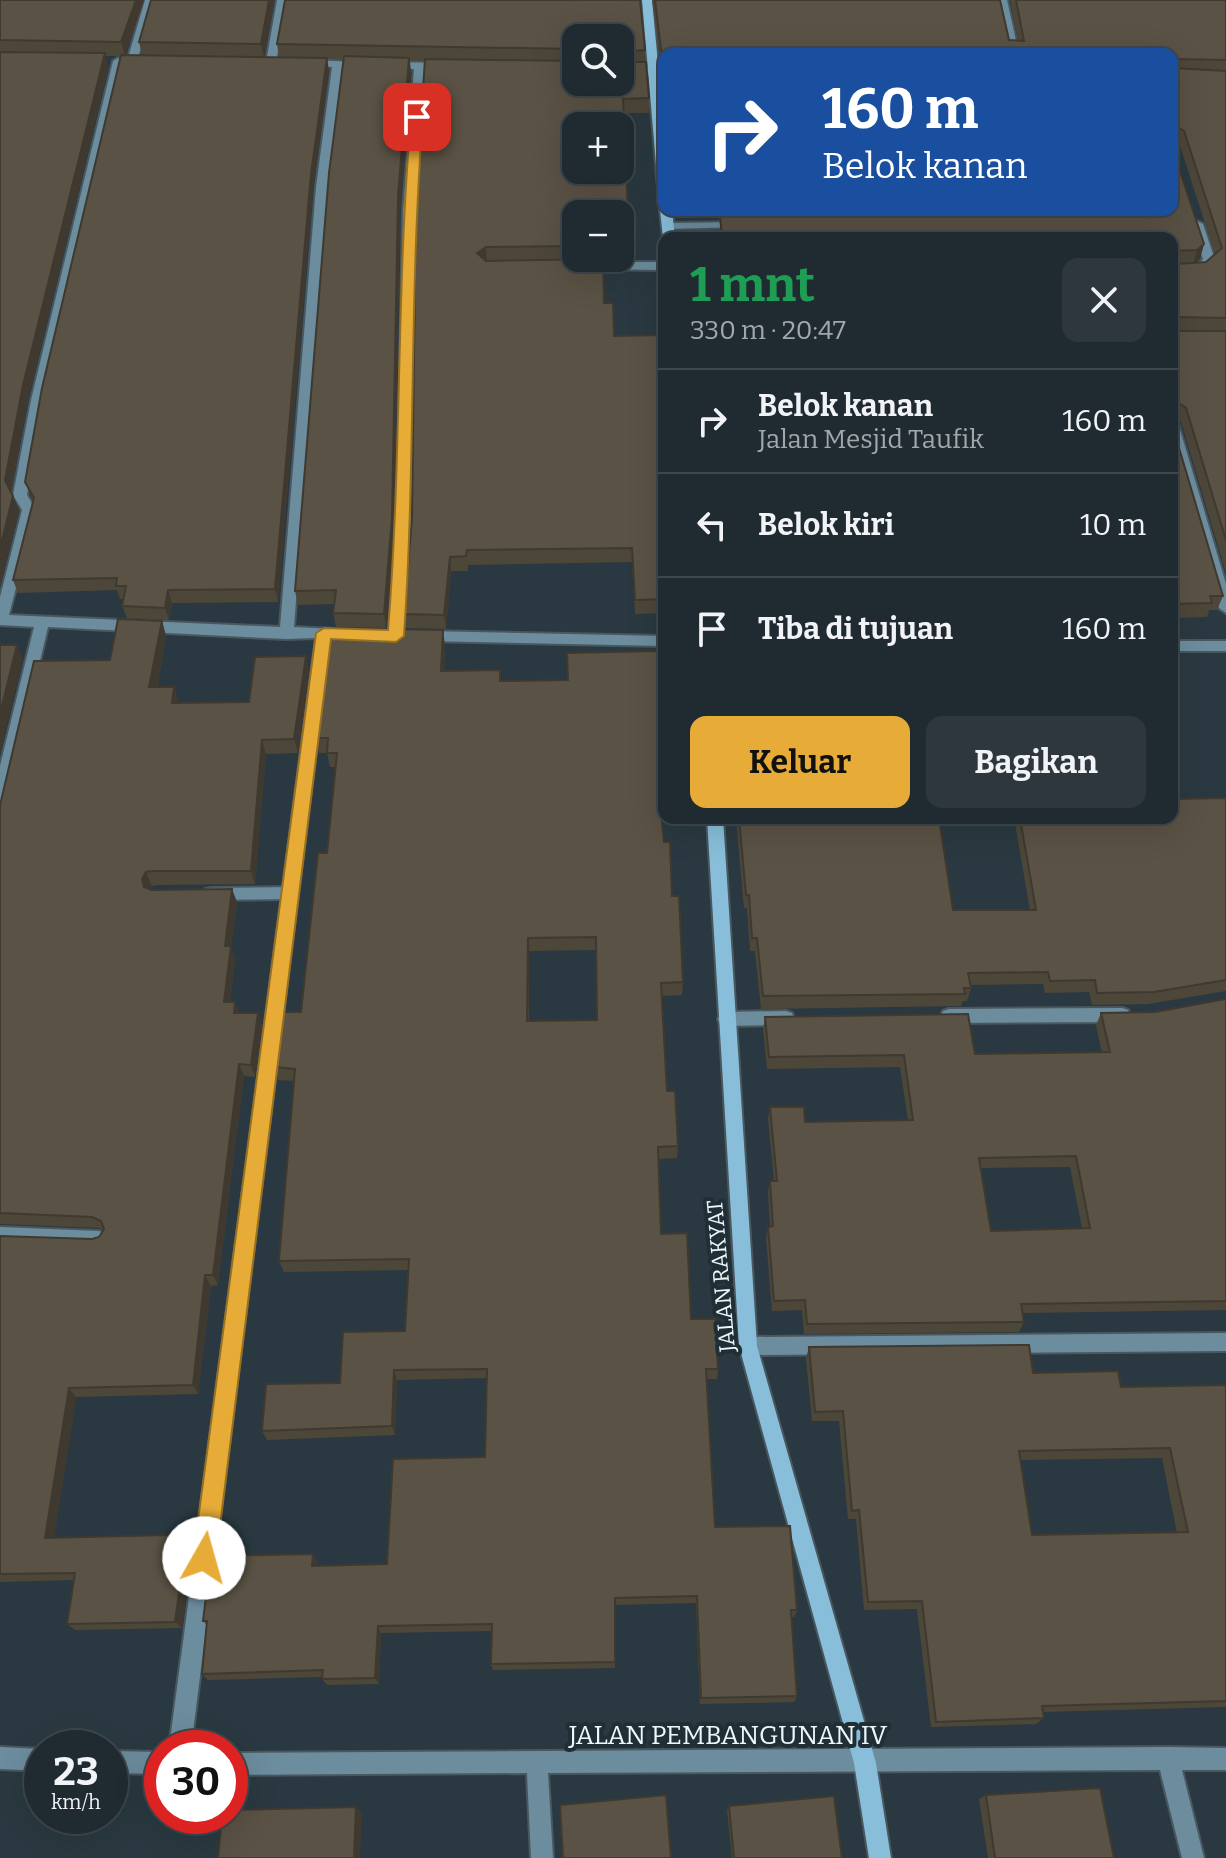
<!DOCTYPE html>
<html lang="id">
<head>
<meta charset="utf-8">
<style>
  :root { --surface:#202b31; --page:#2d373d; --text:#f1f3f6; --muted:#a2a7ab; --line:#3d474d; --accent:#e7ac37 }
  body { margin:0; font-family:Bitter,serif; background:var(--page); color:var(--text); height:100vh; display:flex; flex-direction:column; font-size:30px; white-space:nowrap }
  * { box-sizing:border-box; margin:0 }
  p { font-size:26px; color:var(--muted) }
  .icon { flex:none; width:44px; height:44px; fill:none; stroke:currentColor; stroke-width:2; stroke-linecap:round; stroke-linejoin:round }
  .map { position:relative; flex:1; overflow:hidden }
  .side { position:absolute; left:658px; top:232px; width:520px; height:592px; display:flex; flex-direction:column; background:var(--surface); border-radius:16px; box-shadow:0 8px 32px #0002,0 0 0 2px var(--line) }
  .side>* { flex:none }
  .guide { position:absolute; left:658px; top:48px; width:520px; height:168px; border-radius:16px; box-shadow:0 8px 32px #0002,0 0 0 2px var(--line); background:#1a4fa0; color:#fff; overflow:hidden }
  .buttons { position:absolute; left:562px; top:24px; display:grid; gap:16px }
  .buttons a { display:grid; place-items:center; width:72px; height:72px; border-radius:16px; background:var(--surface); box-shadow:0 8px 32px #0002,0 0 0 2px var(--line); font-size:40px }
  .speed { position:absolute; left:24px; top:1730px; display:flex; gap:16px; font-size:40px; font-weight:700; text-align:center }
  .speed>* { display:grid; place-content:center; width:104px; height:104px; border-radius:50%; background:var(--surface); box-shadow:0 8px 32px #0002,0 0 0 2px var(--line); line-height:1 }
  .speed small { font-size:20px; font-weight:400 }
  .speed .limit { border:12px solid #d22; background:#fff; color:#111 }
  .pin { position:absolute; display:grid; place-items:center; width:68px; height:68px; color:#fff; margin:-34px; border-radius:16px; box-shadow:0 4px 12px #0006 }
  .me { position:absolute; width:88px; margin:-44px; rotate:7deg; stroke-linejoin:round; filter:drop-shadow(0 0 6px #0008) }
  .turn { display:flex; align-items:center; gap:28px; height:168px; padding:0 32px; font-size:36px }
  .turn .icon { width:104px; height:104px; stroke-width:2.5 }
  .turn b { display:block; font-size:56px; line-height:68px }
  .round { display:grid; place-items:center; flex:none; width:84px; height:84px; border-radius:16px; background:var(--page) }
  .head { display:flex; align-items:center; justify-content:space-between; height:136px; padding:0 32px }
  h1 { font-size:48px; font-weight:700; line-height:60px; color:#1e9e55 }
  .button { display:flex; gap:16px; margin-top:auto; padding:16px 32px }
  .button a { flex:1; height:92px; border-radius:16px; background:var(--accent); color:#111; font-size:32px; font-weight:700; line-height:92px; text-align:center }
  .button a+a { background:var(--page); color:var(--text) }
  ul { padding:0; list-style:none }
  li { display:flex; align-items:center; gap:24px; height:104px; padding:0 32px; border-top:2px solid var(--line) }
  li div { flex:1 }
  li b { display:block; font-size:30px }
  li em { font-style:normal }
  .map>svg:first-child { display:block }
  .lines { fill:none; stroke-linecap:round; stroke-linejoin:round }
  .lane-casing { stroke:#49575f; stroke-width:4 }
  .street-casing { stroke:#49575f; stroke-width:4 }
  .secondary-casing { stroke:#49575f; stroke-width:4 }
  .lane { fill:#6c8d9e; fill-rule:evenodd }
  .street { fill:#6c8d9e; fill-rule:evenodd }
  .secondary { fill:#88beda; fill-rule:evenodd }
  .wall { fill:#4d473a; fill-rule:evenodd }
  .shaded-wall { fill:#3f3930 }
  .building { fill:#5a5244; stroke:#3f3930; stroke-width:2; fill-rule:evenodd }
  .route { fill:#e7ac37; stroke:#967024; stroke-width:2 }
  .labels { text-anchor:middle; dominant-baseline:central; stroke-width:8; stroke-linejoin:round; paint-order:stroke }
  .street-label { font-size:22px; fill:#edf7fc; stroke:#202f36 }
  .near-street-label { font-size:26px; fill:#edf7fc; stroke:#202f36 }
</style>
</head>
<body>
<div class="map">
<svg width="1226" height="1858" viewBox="0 0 1226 1858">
  <rect width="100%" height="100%" fill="#2a3941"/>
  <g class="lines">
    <g class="lane-casing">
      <g id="lane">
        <polygon points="1197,221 1203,224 1215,260 1201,274 1172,276 1172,268 1194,268 1203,259 1191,224"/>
        <polygon points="739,222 743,223 743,227 668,229 662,226 668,223"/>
        <polygon points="584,262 664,262 664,270 580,269 578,266"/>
        <polygon points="290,887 296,888 298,893 296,898 290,899 211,900 205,899 203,894 205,889 211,888"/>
      </g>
    </g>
    <g class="street-casing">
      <g id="street">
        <polygon points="145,0 155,0 137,61 132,64 127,61"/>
        <polygon points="277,0 287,0 276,62 271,65 266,62"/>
        <polygon points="997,0 1007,0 1019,54 1009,54"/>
        <polygon points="118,58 123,61 43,400 27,495 36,510 9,615 280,627 316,187 332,67 306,66 301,63 306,60 362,62 367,65 362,68 343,67 328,187 294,627 334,629 341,634 339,638 330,639 191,1748 169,1748 316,638 286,639 48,627 8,798 0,804 0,766 34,627 0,625 0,597 22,510 13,495 31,400 113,61"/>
        <polygon points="390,62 446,63 451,66 446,69 424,69 415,211 411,532 403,636 396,641 389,636 397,532 403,211 414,69 386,67 385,65"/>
        <polygon points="620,67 664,68 664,74 620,73"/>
        <polygon points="1172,419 1178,423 1226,584 1226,613 1219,608 1172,445"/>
        <polygon points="425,631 664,636 664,646 425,641 418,636"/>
        <rect x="1172" y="641" width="54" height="10"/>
        <polygon points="1122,1008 1128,1010 1130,1015 1128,1020 1122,1022 949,1023 943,1021 941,1016 943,1011 949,1009"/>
        <polygon points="786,1011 792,1013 794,1018 792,1023 786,1025 726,1026 720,1024 718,1019 720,1014 726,1012"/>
        <polygon points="0,1227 99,1231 105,1233 108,1239 105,1245 99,1247 0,1243"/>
        <polygon points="1226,1333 1226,1351 748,1355 741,1352 739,1346 741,1340 748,1337"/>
        <polygon points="0,1747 42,1749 42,1771 0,1769"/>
        <polygon points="1168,1747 1226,1748 1226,1770 1182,1770 1204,1858 1182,1858 1160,1770 548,1773 553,1858 531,1858 527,1773 230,1775 230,1753"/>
        <polygon points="110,1751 162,1752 162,1774 110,1773"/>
      </g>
    </g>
    <g class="secondary-casing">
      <g id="secondary">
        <polygon points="642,0 652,0 664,128 664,191 658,188"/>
        <polygon points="664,207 664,210 672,210 675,238 663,238 660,210"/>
        <polygon points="707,818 723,818 757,1346 876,1763 891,1858 869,1858 854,1763 739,1346"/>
      </g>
    </g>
    <use href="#lane" class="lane"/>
    <use href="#street" class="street"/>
    <use href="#secondary" class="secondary"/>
  </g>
  <g class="wall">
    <path d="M0,0H144L125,55H142L139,42L151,0H274L264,57H279L277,44L285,0H640L645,62H646L649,98V113H624L628,226L620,227V214H576V258H603L604,303H613L614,336L664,335V613L635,614L632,562L468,565V571H451L446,629L406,628L404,614L412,518L416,197L425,61H410L411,73L400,211L394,532L386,628L336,627L333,613L334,604L298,605L295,591L329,173L343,59H327L329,71L313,187L278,602L172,603L169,620L127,618L122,606L124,599H120L117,590L18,593L13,580L33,501L25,482L42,388L121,56H105L108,68L28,399L11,491L19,510L0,585ZM576,38H620V82H576ZM576,126H620V170H576Z"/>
    <path d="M652,0H1000L1009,40L1018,41L1010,0H1226V573L1181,422L1175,418L1174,431L1223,596L1217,610H1209L1207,617L1172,618V238L720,237V219H718L717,210H1172V54H664V96L662,66L661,65ZM1174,143L1180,146L1215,254L1206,262L1195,263L1200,258L1204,244L1173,150Z"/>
    <polygon points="162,621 166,636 157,687 174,687 179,703 249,702 309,671 298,753 266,754 255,884 158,885 152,886 150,889 237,902 231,947 235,960 230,1002 239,1013 258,1013 262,1026 255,1077 244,1076 218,1285 211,1286 198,1394 76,1397 54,1538 169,1535 176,1542 174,1557 184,1557 190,1564 182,1628 75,1630 67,1624 74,1580 0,1582 0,1236 92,1239 99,1237 104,1230 99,1228 0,1224 0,805 110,660"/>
    <path d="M445,645L444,671L500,670L501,681L660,805L664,842L672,896L683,982L682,995L662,996L667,1091L678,1146L677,1158L658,1159L661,1234L691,1319L718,1369L717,1379H706L715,1527L797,1610L794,1617H791L797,1696L794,1702L700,1704L696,1603L615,1605V1668L493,1670L491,1664V1631L381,1633L379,1684L327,1685L322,1679V1677L208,1680L202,1674L207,1625L203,1621L313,1554L317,1562V1566L387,1564L485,1457L487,1378L397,1380L395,1435L267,1440L262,1431L340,1383L405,1331L408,1270L284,1272L279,1261L294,1081L278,1080L274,1067L301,1012L327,853L335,767H330L327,753H319L316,738ZM596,950L597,1020L529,1021V951Z"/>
    <polygon points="1226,798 1226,991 1148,1004 1092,1005 1089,992 1045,993 1043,984 970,985 971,988 967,1001 963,1001 961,1006 761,1009 755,951 750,951 747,908 744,908 736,818 939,818 953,910 1030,910 1014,818 1172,818 1175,799"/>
    <path d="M1226,999V1310L1022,1313L1024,1322L1019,1332L804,1334L802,1310L772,1311L766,1237L768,1227L770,1226L768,1192L770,1181H774L768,1118L770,1107L805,1122L908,1120L900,1067L767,1069L763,1029L765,1017L975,1054L1102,1053L1096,1025L1101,1013L1155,1012ZM1070,1167L1082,1228L991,1231L981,1168Z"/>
    <path d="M809,1347L1033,1373L1121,1387L1226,1385V1707L1042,1712L1044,1718L1036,1724L931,1727L917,1609L864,1610L856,1519H848L839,1421H812L806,1358ZM1162,1458L1177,1533L1032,1535L1020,1460Z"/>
    <polygon points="986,1795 1114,1858 988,1858 979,1799"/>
    <polygon points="729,1806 842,1858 732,1858 727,1810"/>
  </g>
  <g class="shaded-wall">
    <polygon points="136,0 144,0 125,56 121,42"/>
    <polygon points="269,0 274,0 264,58 261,44"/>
    <polygon points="105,53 108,68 28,399 10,494 5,480 23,385"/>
    <polygon points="327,58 329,71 313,187 278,602 275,589 311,174"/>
    <polygon points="409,58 411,73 400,211 394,532 386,628 384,614 398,196"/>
    <polygon points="1204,244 1200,258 1193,265 1197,250"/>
    <polygon points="486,247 487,262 477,253"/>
    <polygon points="13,496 19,510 0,585 0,548"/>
    <polygon points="450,557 451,571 446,629 444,615"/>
    <polygon points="168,590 172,603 169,620 165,608"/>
    <polygon points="162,621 166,636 154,702 149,687"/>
    <polygon points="443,630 445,645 443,686 441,671"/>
    <polygon points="17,645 23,659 0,753 0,714"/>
    <polygon points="306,656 309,671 298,753 294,739"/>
    <polygon points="174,687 179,702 176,718 172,703"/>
    <polygon points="262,740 266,754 255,884 251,871"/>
    <polygon points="146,872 152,886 147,893 149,900 142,879"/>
    <polygon points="232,889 237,902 231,947 235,960 229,1015 224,1002 225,946"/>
    <polygon points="528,938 529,951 528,1034 527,1021"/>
    <polygon points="235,1002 240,1015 234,1013"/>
    <polygon points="258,1013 262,1026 255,1077 251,1065"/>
    <polygon points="239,1064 244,1076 218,1285 213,1275"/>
    <polygon points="205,1275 211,1286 198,1394 193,1385"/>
    <polygon points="394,1370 397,1380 395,1435 392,1426"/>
    <polygon points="69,1388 76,1397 53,1546 45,1538"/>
    <polygon points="169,1535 176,1542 173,1565 166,1557"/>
    <polygon points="313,1554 317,1562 317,1573 312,1566"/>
    <polygon points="184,1557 190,1564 182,1628 175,1622"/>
    <polygon points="378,1626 381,1633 379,1684 375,1678"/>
    <polygon points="356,1807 362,1813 360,1858 354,1858"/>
  </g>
  <g class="building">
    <polygon points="0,0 136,0 121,42 0,40"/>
    <polygon points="151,0 269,0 261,44 139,42"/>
    <polygon points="285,0 640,0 645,50 620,52 620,38 576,38 576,49 277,44"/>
    <path d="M655,0H1000L1009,40L1024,41L1016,0H1226V60L1176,59L1173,68L1226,71V318L1177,317L1174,328L1177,331H1226V540L1186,408L1177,402L1174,431L1223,596H1210L1212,603L1172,604V238H705V237H722L720,216L846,212L848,210H1172V54H667L661,50ZM1176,126L1184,131L1222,248L1206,262L1177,264L1174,261V251L1197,250L1204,244L1173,150Z"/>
    <polygon points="0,52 105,53 23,385 5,480 13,496 0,548"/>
    <polygon points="121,55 327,58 311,174 275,589 168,590 165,608 122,606 126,586 116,586 117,578 13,580 34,498 25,482 42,388"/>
    <polygon points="344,56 409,58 398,196 392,517 384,614 333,613 336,590 295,591 329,173"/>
    <path d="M425,59L576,61V59V82H620V62H646L649,98L623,99L628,212H602V214H576V246L486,247L477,253L486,261L603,259L604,303H613L614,336L664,335V599L635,600L632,548L467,550L466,556L450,557L444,615L404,614L412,518L416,197ZM576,126H620V170H576Z"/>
    <polygon points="118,619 162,621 149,687 174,687 172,703 249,702 255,657 306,656 294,739 262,740 251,871 153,871 146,872 142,879 144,887 152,890 232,889 225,946 231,946 224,1002 235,1002 234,1013 258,1013 251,1065 239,1064 213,1275 205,1275 193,1385 69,1388 45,1538 169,1535 166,1557 184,1557 175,1622 67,1624 75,1573 0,1574 0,1236 92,1239 99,1237 104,1229 101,1221 92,1217 0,1213 0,805 34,661 110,660"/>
    <path d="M332,628L443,630L441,671L500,670V681L568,680L567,653L657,651L660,805L664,842H670L672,896H679L683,982L661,983L667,1091H675L678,1146L658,1147L661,1234L687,1233L691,1319H715L718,1369H706L715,1527L790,1526L797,1610H791L797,1696L701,1698L697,1596L615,1598V1662L491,1664L492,1624L378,1626L375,1678L322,1679L323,1670L202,1674L207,1621H203L211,1556L313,1554L312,1566L387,1564L393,1459L485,1457L487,1369L394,1370L392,1426L262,1431L266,1384L340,1383L343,1332L405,1331L409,1259L279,1261L295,1069L274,1067L281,1012H301L318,853H327L337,753H327L328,738H316ZM596,937L597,1020L527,1021L528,938Z"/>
    <polygon points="0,645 17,645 0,714"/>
    <polygon points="1172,788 1175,799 1226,798 1226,980 1154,992 1097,993 1095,980 1050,981 1048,972 968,973 971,988 964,988 965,994 763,996 757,938 752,938 749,895 746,895 739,818 939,818 953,910 1036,910 1020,818 1172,818"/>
    <path d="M1226,999V1301L1021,1304L1024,1322L807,1324L805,1300L774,1301L768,1227L773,1226L770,1181H777L770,1107H804L805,1122L913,1120L904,1055L769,1057L765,1017L968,1014L975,1054L1110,1052L1101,1013L1155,1012ZM1076,1156L1090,1228L991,1231L979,1158Z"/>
    <path d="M1029,1345L1033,1373L1118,1371L1121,1387L1226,1385V1701L1042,1706L1044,1718L936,1722L922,1601L868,1602L859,1510L852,1511L843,1411L815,1412L809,1347ZM1170,1448L1188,1532L1032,1535L1019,1451Z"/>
    <polygon points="1100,1788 1114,1858 995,1858 986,1795"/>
    <polygon points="666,1795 671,1858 563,1858 560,1805"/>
    <polygon points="834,1796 842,1858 734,1858 729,1806"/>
    <polygon points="356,1807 354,1858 218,1858 222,1816 230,1816 230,1810"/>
  </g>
  <path class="route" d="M417,113L423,117C409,290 416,463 404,636L396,642L331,639L216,1558L212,1566L204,1569L196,1566L193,1558L316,633L324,628L388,630C402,459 396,287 411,117Z"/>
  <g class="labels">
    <g class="street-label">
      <text transform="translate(721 1276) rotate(-95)">JALAN RAKYAT</text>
    </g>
    <g class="near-street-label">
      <text x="728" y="1735">JALAN PEMBANGUNAN IV</text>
    </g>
  </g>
</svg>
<div class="buttons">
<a><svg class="icon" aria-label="search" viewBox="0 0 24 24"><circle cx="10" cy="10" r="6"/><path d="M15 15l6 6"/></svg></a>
<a>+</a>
<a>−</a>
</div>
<div class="speed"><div>23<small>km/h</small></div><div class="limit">30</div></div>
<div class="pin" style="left:417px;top:117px;background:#d93025"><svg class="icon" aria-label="arrive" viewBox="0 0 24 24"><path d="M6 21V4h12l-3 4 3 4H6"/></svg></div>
<svg class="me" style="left:204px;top:1558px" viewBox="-20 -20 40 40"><circle r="19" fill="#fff"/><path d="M0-13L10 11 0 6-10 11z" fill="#e7ac37"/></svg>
<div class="guide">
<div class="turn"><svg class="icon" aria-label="right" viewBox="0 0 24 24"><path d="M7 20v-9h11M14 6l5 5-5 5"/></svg><div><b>160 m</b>Belok kanan</div></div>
</div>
<section class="side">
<div class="head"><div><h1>1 mnt</h1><p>330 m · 20:47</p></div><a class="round"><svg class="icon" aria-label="close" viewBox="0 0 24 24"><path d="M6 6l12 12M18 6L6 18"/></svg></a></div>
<ul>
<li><svg class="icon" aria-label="right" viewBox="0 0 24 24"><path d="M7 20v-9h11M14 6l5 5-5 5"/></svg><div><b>Belok kanan</b><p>Jalan Mesjid Taufik</p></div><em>160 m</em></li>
<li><svg class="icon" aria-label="left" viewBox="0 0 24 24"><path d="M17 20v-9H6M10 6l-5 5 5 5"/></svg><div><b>Belok kiri</b></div><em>10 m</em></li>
<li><svg class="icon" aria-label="arrive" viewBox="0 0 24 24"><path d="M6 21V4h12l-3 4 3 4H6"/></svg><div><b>Tiba di tujuan</b></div><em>160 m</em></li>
</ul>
<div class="button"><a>Keluar</a><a>Bagikan</a></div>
</section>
</div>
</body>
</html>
